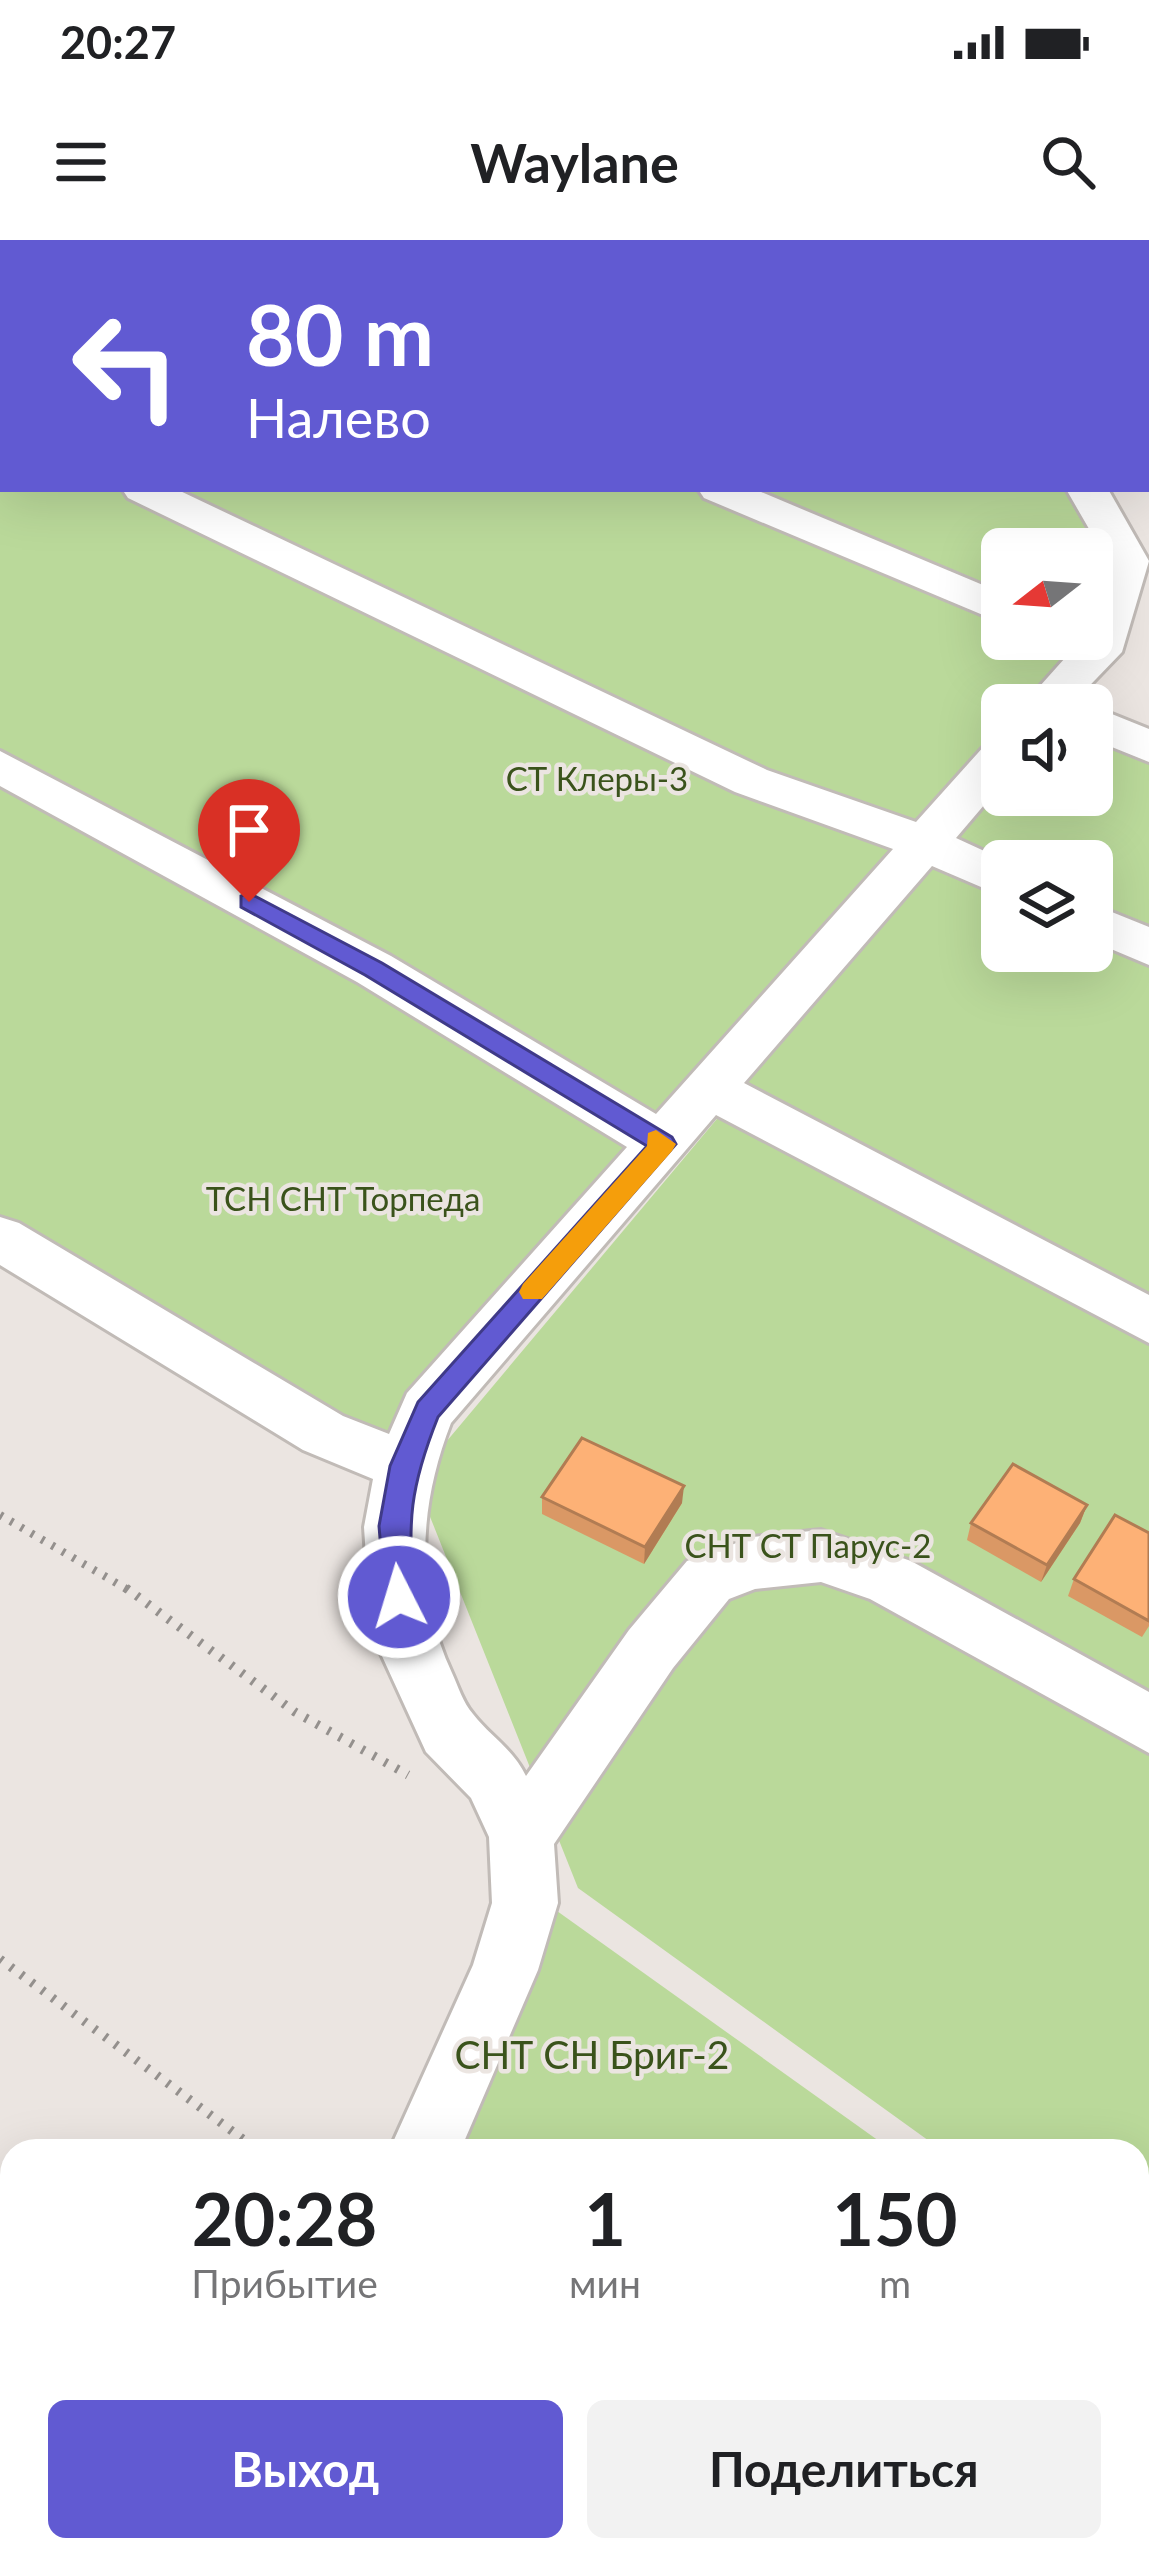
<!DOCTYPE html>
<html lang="ru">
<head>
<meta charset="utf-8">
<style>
  :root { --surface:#fff; --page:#f2f2f2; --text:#202124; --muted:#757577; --accent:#615ad2 }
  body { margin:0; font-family:Lato,sans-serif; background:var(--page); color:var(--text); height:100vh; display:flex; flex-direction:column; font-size:45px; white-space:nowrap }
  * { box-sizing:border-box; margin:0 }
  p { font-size:39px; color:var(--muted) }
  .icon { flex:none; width:66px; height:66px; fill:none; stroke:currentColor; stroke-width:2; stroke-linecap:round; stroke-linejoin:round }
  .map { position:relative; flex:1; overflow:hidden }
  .side { position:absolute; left:0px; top:1899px; width:1149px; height:423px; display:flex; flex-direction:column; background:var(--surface); border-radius:36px 36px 0 0; box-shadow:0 12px 48px #0002 }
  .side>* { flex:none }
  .guide { position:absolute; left:0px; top:0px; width:1149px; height:252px; box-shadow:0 12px 48px #0002; background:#615ad2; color:#fff; overflow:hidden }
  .needle { width:78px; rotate:253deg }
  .fabs { position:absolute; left:981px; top:288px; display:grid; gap:24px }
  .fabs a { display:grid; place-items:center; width:132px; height:132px; border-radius:18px; background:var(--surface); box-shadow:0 12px 48px #0002; font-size:60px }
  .pin { position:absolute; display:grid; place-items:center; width:102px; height:102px; color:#fff; margin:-123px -51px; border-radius:50% 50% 50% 0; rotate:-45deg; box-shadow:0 0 12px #0007 }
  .pin .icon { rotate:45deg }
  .me { position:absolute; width:132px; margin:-66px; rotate:355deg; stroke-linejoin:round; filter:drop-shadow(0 0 9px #0008) }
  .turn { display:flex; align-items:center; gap:42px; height:252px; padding:0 48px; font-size:54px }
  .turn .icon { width:156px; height:156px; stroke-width:2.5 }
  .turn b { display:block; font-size:84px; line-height:102px }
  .eta { display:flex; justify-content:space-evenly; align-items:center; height:204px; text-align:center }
  .eta b { font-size:72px; font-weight:700; line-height:84px }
  .button { display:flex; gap:24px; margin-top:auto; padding:24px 48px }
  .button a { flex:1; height:138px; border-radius:18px; background:var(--accent); color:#fff; font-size:48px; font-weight:700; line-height:138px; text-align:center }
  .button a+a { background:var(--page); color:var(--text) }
  .status { display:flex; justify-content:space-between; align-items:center; height:84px; padding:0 60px; background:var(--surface); direction:ltr }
  .status svg { height:33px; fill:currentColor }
  header { display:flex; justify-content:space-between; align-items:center; height:156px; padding:0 48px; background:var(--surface); font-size:54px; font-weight:700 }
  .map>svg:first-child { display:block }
  .green { fill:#bad99a; fill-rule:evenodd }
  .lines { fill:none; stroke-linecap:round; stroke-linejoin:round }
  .street-casing { stroke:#c1bbb7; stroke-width:6 }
  .path-far1 { stroke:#94908d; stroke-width:8; stroke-dasharray:3 9; stroke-linecap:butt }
  .path { stroke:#94908d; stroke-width:9; stroke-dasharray:3 10; stroke-linecap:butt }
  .street { fill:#fff; fill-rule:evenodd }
  .wall { fill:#da9865 }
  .shaded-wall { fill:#b17c53 }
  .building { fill:#fdb176; stroke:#b17c53; stroke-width:3 }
  .route { fill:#615ad2; stroke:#3f3a88; stroke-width:3 }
  .slow { fill:#f59e0b }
  .labels { text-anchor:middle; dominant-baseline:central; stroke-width:9; stroke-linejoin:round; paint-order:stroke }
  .park-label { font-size:33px; fill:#3a531b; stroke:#ebe5e1 }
  .near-park-label { font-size:39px; fill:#3a531b; stroke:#ebe5e1 }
</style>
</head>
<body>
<div class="status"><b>20:27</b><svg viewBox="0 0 49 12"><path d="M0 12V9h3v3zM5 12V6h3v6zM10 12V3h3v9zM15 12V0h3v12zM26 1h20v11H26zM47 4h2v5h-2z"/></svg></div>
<header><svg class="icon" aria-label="menu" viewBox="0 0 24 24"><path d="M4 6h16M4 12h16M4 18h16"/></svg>Waylane<svg class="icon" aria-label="search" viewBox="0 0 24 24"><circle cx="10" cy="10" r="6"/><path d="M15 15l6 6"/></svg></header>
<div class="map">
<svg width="1149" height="2321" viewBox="0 0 1149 2321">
  <rect width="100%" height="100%" fill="#ebe5e1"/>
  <g class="green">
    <path d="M0,0L614,3H3V249H1087L1128,320L1100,412L1052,465H1002V519L405,1226L0,995ZM1002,309H1092V399H1002Z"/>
    <path d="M1092,474L1149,500V2059L1137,2051V1911H943L578,1648L415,1239L1002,539V555H1092ZM1002,621H1092V711H1002Z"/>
    <polygon points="557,1671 893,1911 437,1911"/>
    <polygon points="1137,2086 1149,2094 1149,2321 233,2321 238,2310 1137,2310"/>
  </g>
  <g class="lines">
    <g class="street-casing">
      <g id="street">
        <polygon points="84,0 125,0 127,3 86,3"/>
        <polygon points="595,0 637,0 639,3 597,3"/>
        <polygon points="902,0 939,0 941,3 904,3"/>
        <polygon points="0,169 3,170 3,194 0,193"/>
        <path d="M122,249H176L767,530L916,582L986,504L1002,500V544L956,598L1006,621L1002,656L932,626L744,843L1149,1055V1103L716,875L451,1183C419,1265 414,1352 452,1433C458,1446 463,1463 473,1474C491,1497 513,1509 526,1536L629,1390L687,1321L753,1297L821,1290L911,1321L1149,1452V1513L870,1359L821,1342L755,1349L729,1359L673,1428L554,1604L558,1663L538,1730L460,1911H389L473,1725L492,1663L489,1597L471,1558L426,1512L371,1392L364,1287L373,1239L303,1210L0,1025V977L19,983L343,1176L389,1194L407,1153L627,907L357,742L0,546V511L391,716L656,874L893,609L735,552L128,258Z"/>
        <polygon points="698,249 754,249 1002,353 1002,383 704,258"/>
        <polygon points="1066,249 1108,249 1149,321 1122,412 1071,465 1023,465 1082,399 1092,399 1092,367 1107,320"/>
        <polygon points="1092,466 1149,489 1149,522 1092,499"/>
        <polygon points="1092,664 1149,687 1149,725 1092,701"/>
        <polygon points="0,2095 12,2100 12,2180 0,2175"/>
        <polygon points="61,2310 139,2310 142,2321 64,2321"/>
        <polygon points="215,2310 293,2310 288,2321 210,2321"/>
      </g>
    </g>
    <polyline class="path-far1" points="0,1275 130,1351"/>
    <g class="path">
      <polyline points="126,1348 295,1472 408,1535"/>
      <polyline points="0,1719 259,1911"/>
    </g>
    <use href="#street" class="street"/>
  </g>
  <g class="wall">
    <polygon points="199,0 284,0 285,3 200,3"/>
    <polygon points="542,1257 682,1263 644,1324 542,1274"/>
    <polygon points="1087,1265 1080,1283 1041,1342 967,1300 971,1283"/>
    <polygon points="1149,1293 1149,1386 1142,1397 1068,1356 1074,1339"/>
  </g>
  <g class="shaded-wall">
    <polygon points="259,0 284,0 285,3 254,3"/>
    <polygon points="684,1246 682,1263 644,1324 645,1307"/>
    <polygon points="1087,1265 1080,1283 1041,1342 1047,1325"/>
  </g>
  <g class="building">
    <polygon points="234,0 259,0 254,3 241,3"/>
    <polygon points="582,1198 684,1246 645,1307 542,1257"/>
    <polygon points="1013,1224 1087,1265 1047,1325 971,1283"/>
    <polygon points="1115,1275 1149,1293 1149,1381 1074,1339"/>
  </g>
  <path class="route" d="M249,653L382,723L672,897L676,904L438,1177C410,1247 407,1282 414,1357L410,1366L399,1370L389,1366L385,1357L379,1286L390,1226L418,1162L647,906L365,735L241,667V656Z"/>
  <polygon class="slow" points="656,890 676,904 672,911 542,1059 523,1059 519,1052 523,1044 647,906 648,893"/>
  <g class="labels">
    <g class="park-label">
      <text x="597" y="538">СТ Клеры-3</text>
      <text x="343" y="958">ТСН СНТ Торпеда</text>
      <text x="808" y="1305">СНТ СТ Парус-2</text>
    </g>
    <g class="near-park-label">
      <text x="592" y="1814">СНТ СН Бриг-2</text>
    </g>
  </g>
</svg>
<div class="fabs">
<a><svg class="needle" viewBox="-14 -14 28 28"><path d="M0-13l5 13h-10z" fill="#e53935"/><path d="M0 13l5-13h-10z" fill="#757577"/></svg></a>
<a><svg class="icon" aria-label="sound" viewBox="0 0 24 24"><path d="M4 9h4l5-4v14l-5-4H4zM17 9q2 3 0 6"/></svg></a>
<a><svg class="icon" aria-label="layers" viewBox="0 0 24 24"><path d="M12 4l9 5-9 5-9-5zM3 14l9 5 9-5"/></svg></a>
</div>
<div class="pin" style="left:249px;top:662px;background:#d93025"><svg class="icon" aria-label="arrive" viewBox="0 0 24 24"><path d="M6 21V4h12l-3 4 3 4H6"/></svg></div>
<svg class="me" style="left:399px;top:1357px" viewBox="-20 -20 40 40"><circle r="17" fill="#615ad2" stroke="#fff" stroke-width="3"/><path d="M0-11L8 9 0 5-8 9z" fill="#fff"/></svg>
<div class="guide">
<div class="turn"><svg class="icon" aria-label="left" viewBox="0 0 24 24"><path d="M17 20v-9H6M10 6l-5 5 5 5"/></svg><div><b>80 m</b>Налево</div></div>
</div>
<section class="side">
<div class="eta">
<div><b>20:28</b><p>Прибытие</p></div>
<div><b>1</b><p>мин</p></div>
<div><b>150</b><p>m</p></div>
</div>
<div class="button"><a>Выход</a><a>Поделиться</a></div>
</section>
</div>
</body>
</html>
